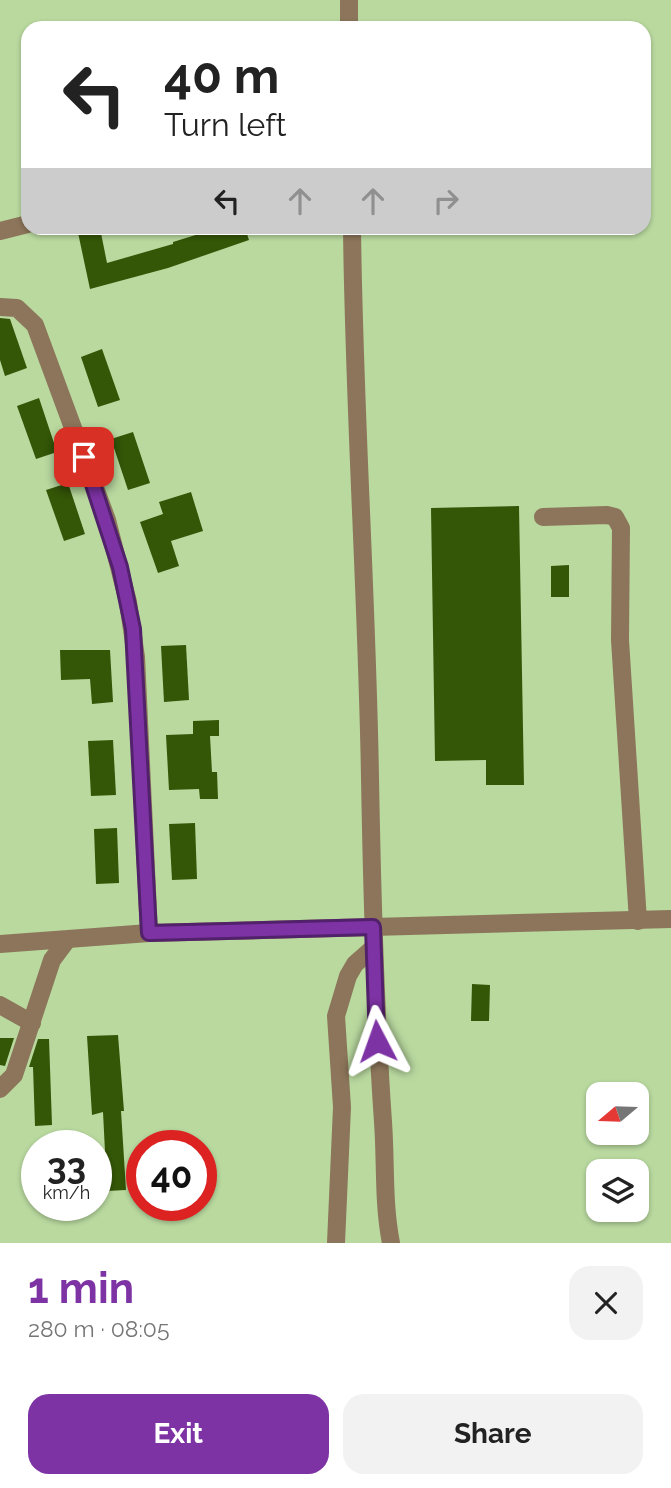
<!DOCTYPE html>
<html lang="en">
<head>
<meta charset="utf-8">
<style>
  :root { --surface:#fff; --page:#f2f2f2; --text:#222; --muted:#767676; --accent:#7e33a5 }
  body { margin:0; font-family:Raleway,sans-serif; background:var(--page); color:var(--text); height:100vh; display:flex; flex-direction:column; font-size:26px; white-space:nowrap }
  * { box-sizing:border-box; margin:0 }
  p { font-size:23px; color:var(--muted) }
  .icon { flex:none; width:38px; height:38px; fill:none; stroke:currentColor; stroke-width:2; stroke-linecap:round; stroke-linejoin:round }
  .map { position:relative; height:1243px; overflow:hidden }
  .details { display:flex; flex-direction:column; background:var(--surface); flex:1 }
  .details>* { flex:none }
  .hud { position:absolute; left:21px; top:21px; width:630px; height:214px; border-radius:21px; box-shadow:0 2px 5px #0004; background:#fff; color:var(--text); overflow:hidden }
  .needle { width:46px; rotate:251deg }
  .buttons { position:absolute; left:586px; top:1082px; display:grid; gap:14px }
  .buttons a { display:grid; place-items:center; width:63px; height:63px; border-radius:14px; background:var(--surface); box-shadow:0 2px 5px #0004; font-size:35px }
  .speed { position:absolute; left:21px; top:1130px; display:flex; gap:14px; font-size:35px; font-weight:700; text-align:center }
  .speed>* { display:grid; place-content:center; width:91px; height:91px; border-radius:50%; background:var(--surface); box-shadow:0 2px 5px #0004; line-height:1 }
  .speed small { font-size:18px; font-weight:400 }
  .speed .limit { border:10px solid #d22; background:#fff; color:#111 }
  .pin { position:absolute; display:grid; place-items:center; width:60px; height:60px; color:#fff; margin:-30px; border-radius:14px; box-shadow:0 4px 10px #0006 }
  .me { position:absolute; width:77px; margin:-38px; rotate:356deg; stroke-linejoin:round; filter:drop-shadow(0 0 5px #0008) }
  .turn { display:flex; align-items:center; gap:24px; height:147px; padding:0 28px; font-size:32px }
  .turn .icon { width:91px; height:91px; stroke-width:2.5 }
  .turn b { display:block; font-size:49px; line-height:60px }
  .lanes { display:flex; align-items:center; height:66px; padding:0 28px; background:#0003; justify-content:center; gap:35px; direction:ltr }
  .lanes .off { opacity:.35 }
  .round { display:grid; place-items:center; flex:none; width:74px; height:74px; border-radius:21px; background:var(--page) }
  .headline { display:flex; align-items:center; justify-content:space-between; height:119px; padding:0 28px }
  h1 { font-size:42px; font-weight:700; line-height:52px; color:var(--accent) }
  .primary-button { display:flex; gap:14px; margin-top:auto; padding:14px 28px }
  .primary-button a { flex:1; height:80px; border-radius:21px; background:var(--accent); color:#fff; font-size:28px; font-weight:700; line-height:80px; text-align:center }
  .primary-button a+a { background:var(--page); color:var(--text) }
  .map>svg:first-child { display:block }
  .building { fill:#345607 }
  .lines { fill:none; stroke-linecap:round; stroke-linejoin:round }
  .minor { stroke:#8c755a; stroke-width:18 }
  .route-casing { stroke:#52216b; stroke-width:18 }
  .route { stroke:#7e33a5; stroke-width:12 }
</style>
</head>
<body>
<div class="map">
<svg width="671" height="1243" viewBox="0 0 671 1243">
  <rect width="100%" height="100%" fill="#b9d99f"/>
  <g class="building">
    <polygon points="77,228 100,228 107,263 173,244 173,242 218,228 245,228 249,240 168,268 90,289"/>
    <polygon points="0,318 10,319 27,368 5,376 0,360"/>
    <polygon points="102,349 120,400 98,407 81,357"/>
    <polygon points="39,398 57,452 36,459 17,406"/>
    <polygon points="133,432 150,483 128,490 111,439"/>
    <polygon points="68,483 85,534 64,541 46,490"/>
    <polygon points="191,492 203,531 171,541 179,566 158,573 140,522 163,514 159,502"/>
    <polygon points="519,506 524,785 486,785 486,760 435,761 431,508"/>
    <polygon points="569,565 569,597 551,597 551,566"/>
    <polygon points="186,645 189,700 164,702 161,646"/>
    <polygon points="60,650 110,650 113,702 92,704 90,679 61,680"/>
    <polygon points="219,720 219,736 210,736 212,772 217,772 218,799 200,799 199,789 169,790 166,735 193,734 193,721"/>
    <polygon points="113,740 116,795 91,796 88,741"/>
    <polygon points="195,823 197,879 172,880 169,824"/>
    <polygon points="117,828 119,883 96,884 94,829"/>
    <polygon points="472,984 490,985 489,1021 471,1021"/>
    <polygon points="118,1035 124,1111 121,1111 126,1190 107,1191 103,1112 92,1115 87,1036"/>
    <polygon points="0,1038 14,1038 5,1066 0,1065"/>
    <polygon points="38,1039 49,1039 52,1125 35,1126 33,1067 29,1067"/>
  </g>
  <g class="lines">
    <g class="minor">
      <polyline points="349,28 349,0"/>
      <path d="M352,228C354,411 367,594 370,778C372,893 375,1007 383,1122C386,1162 383,1203 391,1243"/>
      <polyline points="0,231 28,224"/>
      <polyline points="0,307 17,308 35,325 107,520 128,602 136,657 149,933"/>
      <polyline points="543,517 607,515 615,517 621,528 620,640 638,921"/>
      <polyline points="0,944 149,933 671,919"/>
      <polyline points="0,1005 32,1023"/>
      <polyline points="0,1089 14,1075 52,960 67,940"/>
      <polyline points="336,1243 342,1107 336,1016 348,976 355,964 372,949"/>
    </g>
  </g>
  <g class="lines">
    <g class="route-casing">
      <polyline id="route" points="84,457 120,567 133,629 149,933 373,927 377,1041"/>
    </g>
    <use href="#route" class="route"/>
  </g>
</svg>
<div class="buttons">
<a><svg class="needle" viewBox="-14 -14 28 28"><path d="M0-13l5 13h-10z" fill="#e53935"/><path d="M0 13l5-13h-10z" fill="#767676"/></svg></a>
<a><svg class="icon" aria-label="layers" viewBox="0 0 24 24"><path d="M12 4l9 5-9 5-9-5zM3 14l9 5 9-5"/></svg></a>
</div>
<div class="speed"><div>33<small>km/h</small></div><div class="limit">40</div></div>
<div class="pin" style="left:84px;top:457px;background:#d93025"><svg class="icon" aria-label="arrive" viewBox="0 0 24 24"><path d="M6 21V4h12l-3 4 3 4H6"/></svg></div>
<svg class="me" style="left:377px;top:1041px" viewBox="-20 -20 40 40"><path d="M0-17L14 15 0 8-14 15z" fill="#7e33a5" stroke="#fff" stroke-width="4"/></svg>
<div class="hud">
<div class="turn"><svg class="icon" aria-label="left" viewBox="0 0 24 24"><path d="M17 20v-9H6M10 6l-5 5 5 5"/></svg><div><b>40 m</b>Turn left</div></div>
<div class="lanes"><svg class="icon" aria-label="left" viewBox="0 0 24 24"><path d="M17 20v-9H6M10 6l-5 5 5 5"/></svg><svg class="icon off" aria-label="ahead" viewBox="0 0 24 24"><path d="M12 20V5M6 11l6-6 6 6"/></svg><svg class="icon off" aria-label="ahead" viewBox="0 0 24 24"><path d="M12 20V5M6 11l6-6 6 6"/></svg><svg class="icon off" aria-label="right" viewBox="0 0 24 24"><path d="M7 20v-9h11M14 6l5 5-5 5"/></svg></div>
</div>
</div>
<section class="details">
<div class="headline"><div><h1>1 min</h1><p>280 m · 08:05</p></div><a class="round"><svg class="icon" aria-label="close" viewBox="0 0 24 24"><path d="M6 6l12 12M18 6L6 18"/></svg></a></div>
<div class="primary-button"><a>Exit</a><a>Share</a></div>
</section>
</body>
</html>
